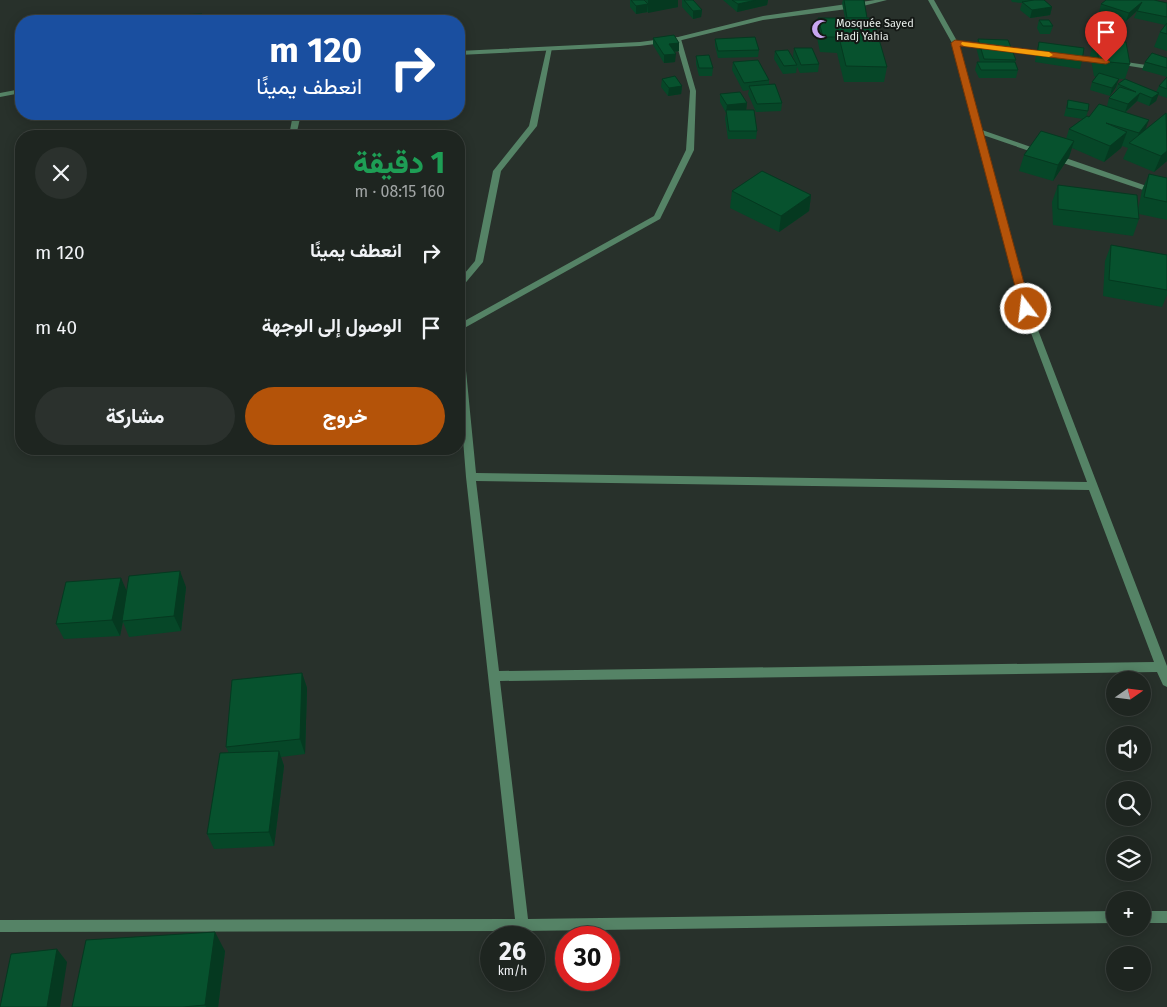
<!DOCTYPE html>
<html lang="ar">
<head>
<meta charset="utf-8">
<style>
  :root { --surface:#1e2520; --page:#2b312d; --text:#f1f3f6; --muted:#a1a5a5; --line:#3c423e; --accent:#b45309 }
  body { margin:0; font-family:"Fira Sans",Vazirmatn,sans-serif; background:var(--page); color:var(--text); direction:rtl; height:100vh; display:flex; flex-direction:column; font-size:19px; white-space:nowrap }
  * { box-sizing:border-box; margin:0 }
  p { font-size:16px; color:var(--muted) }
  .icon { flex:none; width:28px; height:28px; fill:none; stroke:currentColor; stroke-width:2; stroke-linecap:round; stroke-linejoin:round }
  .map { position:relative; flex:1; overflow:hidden; direction:ltr }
  .sheet { position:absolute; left:15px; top:130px; width:450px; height:325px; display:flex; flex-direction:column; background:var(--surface); border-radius:20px; box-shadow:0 2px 12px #0003,0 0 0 1px var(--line); direction:rtl }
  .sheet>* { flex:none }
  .top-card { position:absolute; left:15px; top:15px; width:450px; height:105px; border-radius:20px; box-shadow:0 2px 12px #0003,0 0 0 1px var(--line); direction:rtl; background:#1a4fa0; color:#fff; overflow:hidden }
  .needle { width:32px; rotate:76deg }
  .buttons { position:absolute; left:1106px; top:671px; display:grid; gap:10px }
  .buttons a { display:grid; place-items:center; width:45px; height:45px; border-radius:50%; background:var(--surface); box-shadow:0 2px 12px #0003,0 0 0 1px var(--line); font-size:25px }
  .speed { position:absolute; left:480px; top:926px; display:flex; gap:10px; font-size:25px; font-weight:700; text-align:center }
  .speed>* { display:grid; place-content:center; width:65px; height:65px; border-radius:50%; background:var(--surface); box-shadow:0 2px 12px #0003,0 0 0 1px var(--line); line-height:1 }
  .speed small { font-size:12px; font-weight:400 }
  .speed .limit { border:8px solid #d22; background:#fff; color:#111 }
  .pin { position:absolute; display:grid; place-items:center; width:42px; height:42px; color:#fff; margin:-51px -21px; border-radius:50% 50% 50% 0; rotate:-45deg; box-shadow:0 0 5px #0007 }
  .pin .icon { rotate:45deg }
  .me { position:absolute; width:55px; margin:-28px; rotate:345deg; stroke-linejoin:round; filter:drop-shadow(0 0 4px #0008) }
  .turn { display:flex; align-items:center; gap:18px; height:105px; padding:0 20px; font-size:22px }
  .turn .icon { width:65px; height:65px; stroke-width:2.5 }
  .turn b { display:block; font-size:35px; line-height:42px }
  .round { display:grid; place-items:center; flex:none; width:52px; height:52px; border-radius:26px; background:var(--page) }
  .headline { display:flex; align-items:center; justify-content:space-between; height:85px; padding:0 20px }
  h1 { font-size:30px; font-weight:800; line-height:38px; color:#1e9e55 }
  .cta { display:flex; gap:10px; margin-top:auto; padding:10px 20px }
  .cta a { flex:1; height:58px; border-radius:30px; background:var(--accent); color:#fff; font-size:20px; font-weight:800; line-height:58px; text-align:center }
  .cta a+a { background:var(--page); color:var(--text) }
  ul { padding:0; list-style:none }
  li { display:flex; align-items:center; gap:15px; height:75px; padding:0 20px }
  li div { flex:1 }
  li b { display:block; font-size:19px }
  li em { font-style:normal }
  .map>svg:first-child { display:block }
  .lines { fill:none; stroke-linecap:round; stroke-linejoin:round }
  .minor { fill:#558366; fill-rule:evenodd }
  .tertiary { fill:#558366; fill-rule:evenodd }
  .wall { fill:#064728 }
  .shaded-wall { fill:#053920 }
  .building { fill:#07522e; stroke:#053920 }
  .route { fill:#b45309; stroke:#753606 }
  .slow { fill:#f59e0b }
  .labels { text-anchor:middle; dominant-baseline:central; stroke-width:4; stroke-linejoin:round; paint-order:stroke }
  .far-poi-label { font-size:11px; fill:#e8eeea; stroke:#141815; text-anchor:start }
</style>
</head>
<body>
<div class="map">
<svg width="1167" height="1007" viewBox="0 0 1167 1007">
  <rect width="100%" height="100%" fill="#28312b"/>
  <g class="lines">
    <g class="minor">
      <path d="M928,0H934L957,41L1050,53L1053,55L1050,57L959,45L982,130L1045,152L1044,154H1038L983,135L1030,309L1167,666V687L1163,685L1157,672L500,681L528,919L1115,911V923L522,931L0,932V920L515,919L466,477L459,389V337L463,340L476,473L1087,482L1022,309L952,43ZM476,481L1089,490L1154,662L499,671Z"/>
      <polygon points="676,38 681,39 696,91 694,150 660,219 459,331 459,324 654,216 686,150 690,91 675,39"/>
      <polygon points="547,47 552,48 537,126 501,171 483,262 462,287 459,288 459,280 475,261 493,171 529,126"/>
      <polygon points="1069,55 1104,59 1107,61 1104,63 1067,58 1067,56"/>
      <polygon points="1119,61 1167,68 1167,72 1117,64 1116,63"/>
      <polygon points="293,114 301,114 296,136 289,136"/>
      <polygon points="1051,155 1057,155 1167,193 1167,198 1051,159"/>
      <rect x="1142" y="911" width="25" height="12"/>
    </g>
    <g class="tertiary">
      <polygon points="875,0 887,0 855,8 763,20 678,41 640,46 459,55 459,51 640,42 678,37 763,16"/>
      <polygon points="21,89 21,93 0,97 0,93"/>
    </g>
  </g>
  <g class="wall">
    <polygon points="630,0 678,0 678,7 636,14 630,7"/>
    <polygon points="682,0 693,0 702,10 701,17 693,19 682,7"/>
    <polygon points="723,0 768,0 767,5 737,12"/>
    <polygon points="843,0 864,0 867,18 887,67 884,82 844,82 837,53 820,52 816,33 818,18 845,18 842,3"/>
    <polygon points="1011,0 1044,0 1052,7 1050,15 1030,18 1020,10 1022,3 1012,2"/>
    <polygon points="1167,3 1167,51 1154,47 1160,32 1165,25 1134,18 1137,11 1126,21 1099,12 1101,4"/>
    <polygon points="1039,20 1053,26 1050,34 1040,34 1037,28"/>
    <polygon points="653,38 679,43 679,51 674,52 675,62 664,63 653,45"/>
    <polygon points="715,39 759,50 758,57 718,58 715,46"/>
    <polygon points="978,39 1016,60 1015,62 1018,70 1016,78 979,78 975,70 977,62 980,62 976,47"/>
    <polygon points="1095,39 1130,64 1125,79 1156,92 1159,86 1167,77 1167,98 1158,95 1156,101 1149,106 1137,101 1126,112 1146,130 1167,113 1167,161 1154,172 1123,159 1128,148 1122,146 1121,148 1104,162 1072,148 1069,157 1053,181 1019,171 1024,155 1066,139 1069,129 1083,119 1064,116 1068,100 1088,111 1086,117 1089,117 1107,106 1109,98 1115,92 1118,84 1124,79 1118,79 1116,87 1110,96 1090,90 1092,82 1096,77 1094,76 1090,55"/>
    <polygon points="1039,42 1082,61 1080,69 1035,62 1037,50"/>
    <polygon points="794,48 819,64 818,72 800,73 797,67 796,73 783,74 774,59 775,51 795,61 793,56"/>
    <polygon points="696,56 713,68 712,76 699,76 696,64"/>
    <polygon points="1167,58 1167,77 1142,70 1145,62"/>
    <polygon points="733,62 769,80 769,85 782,103 781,111 756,112 748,94 749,90 743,91 732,70"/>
    <polygon points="662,79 682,86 681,94 668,96 661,87"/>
    <polygon points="720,94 747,103 746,110 757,131 756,139 728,139 725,118 726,113 720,102"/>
    <polygon points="1149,174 1167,178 1167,220 1139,214 1139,219 1133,236 1053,225 1052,202 1058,185 1138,210 1142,190"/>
    <polygon points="732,191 811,195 809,211 779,232 730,208"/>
    <polygon points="1111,245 1167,255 1167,295 1162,307 1103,296 1105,261"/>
    <polygon points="186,587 181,631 129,637 123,622 120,636 64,639 56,624 126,591"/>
    <polygon points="302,673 307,688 305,754 281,757 284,766 274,846 214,849 207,834 229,753 226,747"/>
    <polygon points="225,951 218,1007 72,1007"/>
  </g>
  <g class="shaded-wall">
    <polygon points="648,0 678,0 678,7 648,13"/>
    <polygon points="756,0 768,0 767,5 737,12 738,4"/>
    <polygon points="1142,2 1139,9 1126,21 1129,13"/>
    <polygon points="648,4 647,12 636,14 636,6"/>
    <polygon points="1052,7 1050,15 1030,18 1032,10"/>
    <polygon points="702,10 701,17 693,19 693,11"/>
    <polygon points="202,14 204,21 200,21"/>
    <polygon points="679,43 679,51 669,52 669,44"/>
    <polygon points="676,54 675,62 664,63 664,55"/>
    <polygon points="1119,79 1116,87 1110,96 1112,88"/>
    <polygon points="682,86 681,94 668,96 669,88"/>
    <polygon points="1140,93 1137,101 1125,112 1128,104"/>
    <polygon points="1159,93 1156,101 1149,106 1152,98"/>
    <polygon points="747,103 746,111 726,113 727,105"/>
    <polygon points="1149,120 1143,136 1135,145 1139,133"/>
    <polygon points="1127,132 1121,148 1104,162 1110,146"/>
    <polygon points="1074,141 1069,157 1053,181 1058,165"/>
    <polygon points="1167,151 1167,161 1154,172 1161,156"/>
    <polygon points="811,195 809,211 779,232 781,216"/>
    <polygon points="180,571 186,587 181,631 174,616"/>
    <polygon points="121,578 128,594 120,636 112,620"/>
    <polygon points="302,673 307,688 305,754 300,739"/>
    <polygon points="279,751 284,766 274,846 269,832"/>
    <polygon points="215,932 225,951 218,1007 206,1007 205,1005"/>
    <polygon points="57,949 67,962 60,1007 47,1007"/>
  </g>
  <g class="building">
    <polygon points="631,0 644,0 648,4 636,6"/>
    <polygon points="684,0 693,0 702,10 693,11"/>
    <polygon points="732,0 756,0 738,4"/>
    <polygon points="844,0 864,0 867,18 847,18"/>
    <polygon points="1034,0 1044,0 1052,7 1032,10 1022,2"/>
    <polygon points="1106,0 1154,0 1167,3 1167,17 1137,11 1142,2 1129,13 1101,4"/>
    <polygon points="202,14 200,21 144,21 145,16"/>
    <polygon points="818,18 873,18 887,67 846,66 839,37 823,37"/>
    <polygon points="1039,20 1049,20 1053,26 1043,26"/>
    <polygon points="1167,23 1167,34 1160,32"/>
    <polygon points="674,35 679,43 669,44 676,54 664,55 653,38"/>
    <polygon points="755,37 759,50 718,51 715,39"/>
    <polygon points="978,39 1008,40 1016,60 984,59"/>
    <polygon points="1095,39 1126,42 1130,64 1099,61"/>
    <polygon points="1039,42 1084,48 1082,61 1037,55"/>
    <polygon points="794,48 812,48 819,64 801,65"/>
    <polygon points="788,50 797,65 784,66 775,51"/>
    <polygon points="1152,53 1167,58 1167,68 1145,62"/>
    <polygon points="709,55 713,68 699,68 696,56"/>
    <polygon points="758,60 769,80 744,83 733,62"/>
    <polygon points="977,62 1015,62 1018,70 981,70"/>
    <polygon points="1099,73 1119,79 1112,88 1092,82"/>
    <polygon points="675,76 682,86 669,88 662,79"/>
    <polygon points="1167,77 1167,89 1159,86"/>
    <polygon points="1125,79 1159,93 1152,98 1140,93 1128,104 1109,98 1120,87 1136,92 1118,84"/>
    <polygon points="775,84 782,103 757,104 749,86"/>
    <polygon points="740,92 747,103 727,105 720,94"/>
    <polygon points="1068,100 1089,104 1088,111 1067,108"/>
    <polygon points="1099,104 1149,120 1139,133 1106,123 1127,132 1110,146 1069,129 1087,116 1089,117"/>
    <polygon points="726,110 754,110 757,131 729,131"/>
    <polygon points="1166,113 1167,151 1161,156 1129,143"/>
    <polygon points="1041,131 1074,141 1058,165 1024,155"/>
    <polygon points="762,171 811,195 781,216 732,191"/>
    <polygon points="1149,174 1167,178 1167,202 1144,197"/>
    <polygon points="1058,185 1137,195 1139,219 1058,209"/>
    <polygon points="1111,245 1167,255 1167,290 1109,280"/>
    <polygon points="180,571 174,616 122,621 129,576"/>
    <polygon points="121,578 112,620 56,624 66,582"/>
    <polygon points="302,673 300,739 226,747 232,680"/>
    <polygon points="279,751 269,832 207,834 220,753"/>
    <polygon points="215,932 205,1005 183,1007 72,1007 86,940"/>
    <polygon points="57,949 47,1007 0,1007 11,954"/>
  </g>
  <polygon class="route" points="955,40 1106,59 1110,62 1106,64 960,46 1031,309 1029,311 1026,312 1021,309 951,43"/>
  <polygon class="slow" points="962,42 1049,52 1053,55 1049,57 964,46 961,44"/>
  <defs>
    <g id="mosque-bare" transform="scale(1.5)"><path d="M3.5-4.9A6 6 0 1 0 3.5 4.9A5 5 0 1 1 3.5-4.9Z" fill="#c8a6ef" stroke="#141815" stroke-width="2.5" paint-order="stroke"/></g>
  </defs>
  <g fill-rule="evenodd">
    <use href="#mosque-bare" x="821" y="29"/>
  </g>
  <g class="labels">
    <g class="far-poi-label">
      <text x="836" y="23">Mosquée Sayed<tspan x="836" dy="13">Hadj Yahia</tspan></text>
    </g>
  </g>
</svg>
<div class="buttons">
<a><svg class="needle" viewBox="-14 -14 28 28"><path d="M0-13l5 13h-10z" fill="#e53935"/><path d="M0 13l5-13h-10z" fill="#a1a5a5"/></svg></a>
<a><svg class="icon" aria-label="sound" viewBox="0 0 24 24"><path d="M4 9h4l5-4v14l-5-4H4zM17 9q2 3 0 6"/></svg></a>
<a><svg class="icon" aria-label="search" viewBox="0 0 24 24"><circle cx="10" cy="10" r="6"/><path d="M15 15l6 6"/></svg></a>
<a><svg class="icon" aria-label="layers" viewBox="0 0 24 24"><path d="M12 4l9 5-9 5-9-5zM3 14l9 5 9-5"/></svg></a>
<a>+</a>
<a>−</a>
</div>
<div class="speed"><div>26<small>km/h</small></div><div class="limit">30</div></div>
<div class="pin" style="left:1106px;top:62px;background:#d93025"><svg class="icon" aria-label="arrive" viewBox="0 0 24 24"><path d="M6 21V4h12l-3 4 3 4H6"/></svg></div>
<svg class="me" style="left:1026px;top:309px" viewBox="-20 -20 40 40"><circle r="17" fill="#b45309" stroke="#fff" stroke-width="3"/><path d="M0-11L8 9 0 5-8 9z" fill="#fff"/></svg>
<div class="top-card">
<div class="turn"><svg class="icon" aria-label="right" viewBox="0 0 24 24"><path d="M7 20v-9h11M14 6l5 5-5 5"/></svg><div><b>120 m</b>انعطف يمينًا</div></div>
</div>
<section class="sheet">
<div class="headline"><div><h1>1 دقيقة</h1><p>160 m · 08:15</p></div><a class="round"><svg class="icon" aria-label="close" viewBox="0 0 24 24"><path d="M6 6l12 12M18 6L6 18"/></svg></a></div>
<ul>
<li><svg class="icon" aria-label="right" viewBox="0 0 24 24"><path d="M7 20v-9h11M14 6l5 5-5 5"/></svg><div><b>انعطف يمينًا</b></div><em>120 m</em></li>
<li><svg class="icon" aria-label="arrive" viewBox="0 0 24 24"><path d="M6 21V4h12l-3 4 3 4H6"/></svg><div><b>الوصول إلى الوجهة</b></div><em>40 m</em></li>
</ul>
<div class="cta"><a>خروج</a><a>مشاركة</a></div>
</section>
</div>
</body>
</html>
